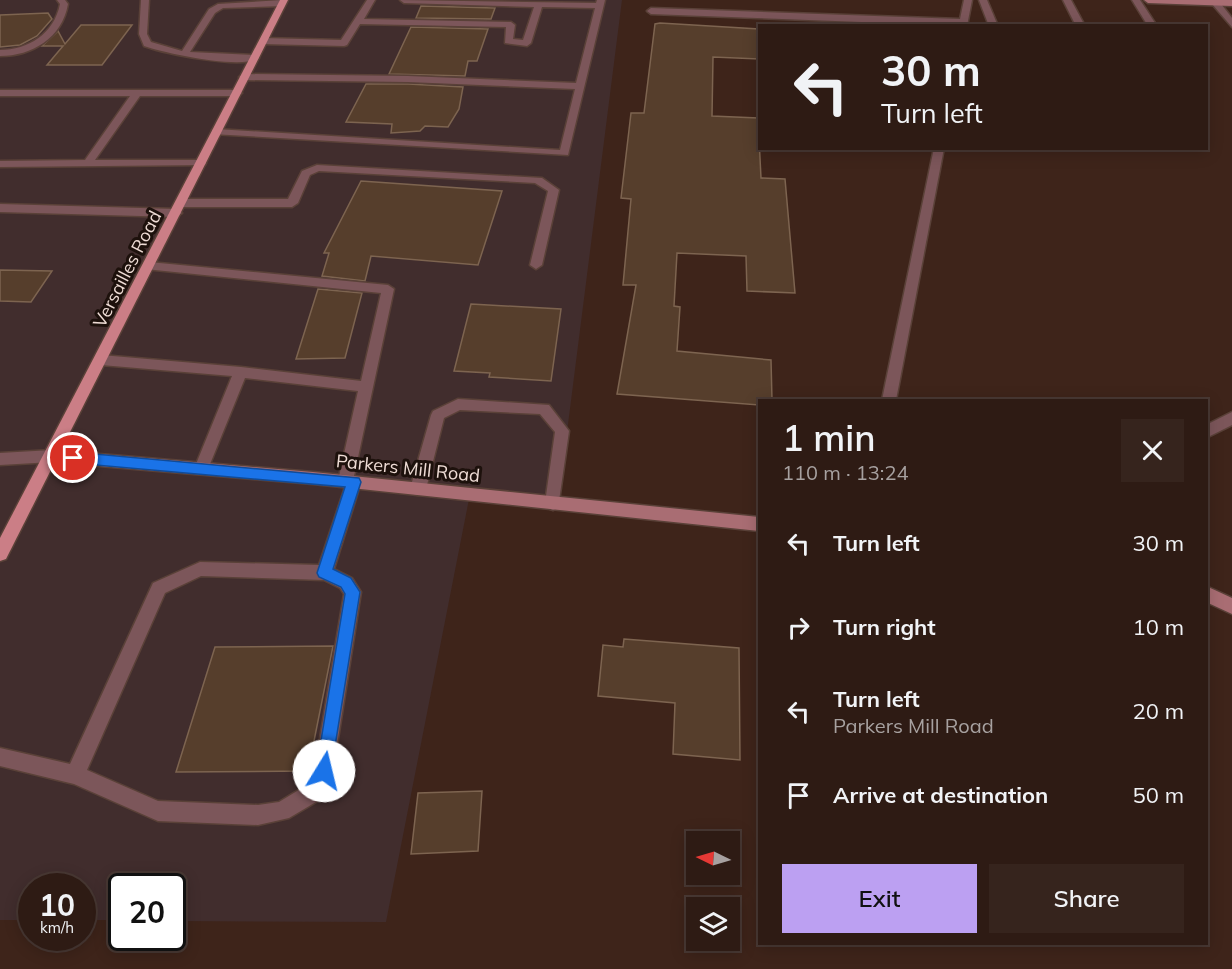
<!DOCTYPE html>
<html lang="en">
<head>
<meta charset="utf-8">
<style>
  :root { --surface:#2e1b14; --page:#36241d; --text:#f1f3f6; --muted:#a7a1a0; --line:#493934; --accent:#bca0f2 }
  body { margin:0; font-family:Mulish,sans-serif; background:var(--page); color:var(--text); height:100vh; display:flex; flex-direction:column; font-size:22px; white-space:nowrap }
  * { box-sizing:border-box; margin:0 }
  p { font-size:20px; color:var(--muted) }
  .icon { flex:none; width:33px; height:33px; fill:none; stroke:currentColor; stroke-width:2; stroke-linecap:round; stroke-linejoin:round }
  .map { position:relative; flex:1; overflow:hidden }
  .side { position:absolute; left:758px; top:399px; width:450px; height:546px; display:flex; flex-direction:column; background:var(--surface); border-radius:0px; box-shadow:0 3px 15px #0003,0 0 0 2px var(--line) }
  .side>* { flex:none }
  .guide { position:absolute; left:758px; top:24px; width:450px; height:126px; border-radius:0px; box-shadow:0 3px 15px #0003,0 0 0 2px var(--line); background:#2e1b14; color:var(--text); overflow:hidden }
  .needle { width:39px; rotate:275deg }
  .fabs { position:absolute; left:686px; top:831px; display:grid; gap:12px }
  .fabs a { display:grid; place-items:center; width:54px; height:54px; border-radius:0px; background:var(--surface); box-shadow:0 3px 15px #0003,0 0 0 2px var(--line); font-size:30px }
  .speed { position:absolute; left:18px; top:873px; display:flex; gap:12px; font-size:30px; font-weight:700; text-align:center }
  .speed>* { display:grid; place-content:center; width:78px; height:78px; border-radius:50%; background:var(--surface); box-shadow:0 3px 15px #0003,0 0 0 2px var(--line); line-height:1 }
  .speed small { font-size:15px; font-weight:400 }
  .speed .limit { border:3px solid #111; border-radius:9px; background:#fff; color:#111 }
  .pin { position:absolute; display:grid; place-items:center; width:51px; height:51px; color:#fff; margin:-26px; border:3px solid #fff; border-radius:50%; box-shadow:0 2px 6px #0007 }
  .me { position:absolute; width:66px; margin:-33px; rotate:9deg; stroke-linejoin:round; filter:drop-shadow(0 0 4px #0008) }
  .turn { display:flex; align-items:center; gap:21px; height:126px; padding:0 24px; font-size:27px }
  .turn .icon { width:78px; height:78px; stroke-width:2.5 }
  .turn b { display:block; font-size:42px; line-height:51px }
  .round { display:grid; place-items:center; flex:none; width:63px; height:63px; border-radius:0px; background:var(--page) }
  .overview { display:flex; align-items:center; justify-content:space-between; height:102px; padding:0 24px }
  h1 { font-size:36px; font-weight:600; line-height:45px }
  .primary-button { display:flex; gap:12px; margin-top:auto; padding:12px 24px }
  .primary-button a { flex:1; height:69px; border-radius:0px; background:var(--accent); color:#111; font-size:24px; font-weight:600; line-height:69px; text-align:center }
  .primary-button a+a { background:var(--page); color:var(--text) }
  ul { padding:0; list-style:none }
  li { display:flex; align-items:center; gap:18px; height:84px; padding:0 24px }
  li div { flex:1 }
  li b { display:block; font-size:22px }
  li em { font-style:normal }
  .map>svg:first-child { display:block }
  .commercial { fill:#412d2d }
  .building { fill:#563e2c; stroke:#7d6450; stroke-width:1.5 }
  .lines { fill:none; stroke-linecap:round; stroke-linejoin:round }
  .lane-casing { stroke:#5a4138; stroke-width:3 }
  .street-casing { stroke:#5a4138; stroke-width:3 }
  .secondary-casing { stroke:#5a4138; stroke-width:3 }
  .primary-casing { stroke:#5a4138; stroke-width:3 }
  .lane { fill:#7c565a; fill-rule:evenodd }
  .street { fill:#7c565a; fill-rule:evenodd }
  .secondary { fill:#a96d73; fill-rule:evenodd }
  .primary { fill:#cb7e86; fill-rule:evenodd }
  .route { fill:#1a73e8; stroke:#114b97; stroke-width:1.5 }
  .labels { text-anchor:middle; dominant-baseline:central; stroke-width:6; stroke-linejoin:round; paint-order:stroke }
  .street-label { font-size:18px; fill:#eedcd5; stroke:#1d110c }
</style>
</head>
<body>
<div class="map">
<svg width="1232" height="969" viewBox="0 0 1232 969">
  <rect width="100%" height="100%" fill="#3e241a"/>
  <polygon class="commercial" points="0,0 622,0 558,503 470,494 386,922 173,921 172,886 122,886 121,920 83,920 82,886 32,886 31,920 0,920"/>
  <g class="building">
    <polygon points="421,6 495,8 491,19 416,18"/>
    <polygon points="48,13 52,19 37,36 20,45 0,47 0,15"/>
    <polygon points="660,23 759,29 759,59 713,57 712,116 758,118 761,178 785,179 795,293 747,291 746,256 677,253 674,306 680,307 677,351 771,360 772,400 759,400 759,405 617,394 636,285 623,285 631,199 621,198 631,113 644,113 655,24"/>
    <polygon points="81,25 132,25 102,65 47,65 63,46 42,46 58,31 65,44"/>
    <polygon points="411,27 488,29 477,61 468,61 465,76 389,74"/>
    <polygon points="366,84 408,84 463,87 459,109 448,127 425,126 420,131 391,133 392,124 346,122"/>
    <polygon points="361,181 502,191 478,265 371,256 365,281 322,276 329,253 324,253"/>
    <polygon points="0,270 52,271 31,302 0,301"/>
    <polygon points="318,289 362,293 345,358 296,359"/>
    <polygon points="471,304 561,309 551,381 489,377 490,373 454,371"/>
    <polygon points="624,639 739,648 740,760 673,754 675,703 598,696 603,645 623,647"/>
    <polygon points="333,646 308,771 176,772 215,647"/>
    <polygon points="482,791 478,851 411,854 418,793"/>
  </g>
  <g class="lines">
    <g class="lane-casing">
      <g id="lane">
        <path d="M57,0H65L68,4C62,38 32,56 0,56V50C28,50 54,34 60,4Z"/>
        <path d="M141,0H149L147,34L151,42L182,51L209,9L218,4L282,0L286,3L282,6L223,8L215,13L190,52L254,55L259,58C242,70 164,53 144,46L139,34Z"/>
        <polygon points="367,0 375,0 364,19 511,22 515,25 513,39 523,40 534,7 404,3 400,0 596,3 597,0 605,0 568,155 212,134 212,130 216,129 560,150 575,89 408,82 244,80 239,77 244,74 408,76 576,83 595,8 542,7 531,43 527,46 505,43 506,27 360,24 347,45 344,46 263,44 259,41 263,38 341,40"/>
        <polygon points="964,0 972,0 967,26 651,14 647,11 651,8 960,19"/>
        <polygon points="979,0 987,0 998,26 989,26"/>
        <polygon points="1063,0 1071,0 1085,26 1076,26"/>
        <polygon points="1132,0 1140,0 1157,26 1148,26"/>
        <polygon points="1212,0 1218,0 1232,18 1232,27 1212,4"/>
        <polygon points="0,90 237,90 242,93 237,96 140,96 95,160 201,160 206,163 205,165 0,167 0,161 85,160 130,96 0,96"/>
        <polygon points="934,148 944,148 896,400 882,400"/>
        <polygon points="317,165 542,178 559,190 542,265 536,269 530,265 548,191 535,183 319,171 310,175 298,203 292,207 181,207 175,203 181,199 288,199 302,171"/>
        <polygon points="0,204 176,209 182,213 176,217 0,212"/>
        <path d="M149,262L388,285L394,289L354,476L359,478L361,482L334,569L352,578L361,592L333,771L316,802L289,818L258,825L158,821L74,784L0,766V748L70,764L153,583L200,562L319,565L345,487L340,485L338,481L358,391L245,378L208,469L206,473H196L194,469L232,376L101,365L94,360L101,355L241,367L361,381L381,293L145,269L143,266ZM201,576L324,580L340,588L344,594L315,768L302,788L279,802L258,805L158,801L87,770L165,593Z"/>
        <polygon points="458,399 549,405 569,431 558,508 553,510 548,508 545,503 555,432 540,414 460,410 444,418 426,489 423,494 418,495 413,494 410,489 431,415 433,411"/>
        <polygon points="52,450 57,452 59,456 57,460 52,462 0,465 0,453"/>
      </g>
    </g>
    <g class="street-casing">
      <polygon id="street" points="1232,412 1232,425 1206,438 1206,425"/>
    </g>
    <g class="secondary-casing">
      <g id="secondary">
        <polygon points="1144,0 1232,0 1232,6 1148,3"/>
        <polygon points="52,450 313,472 759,517 759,531 313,484 52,462 47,460 45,456 47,452"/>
        <polygon points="1206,586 1232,598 1232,614 1206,602"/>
      </g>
    </g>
    <g class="primary-casing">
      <polygon id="primary" points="280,0 288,0 6,559 0,561 0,538"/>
    </g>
    <use href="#lane" class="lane"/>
    <use href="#street" class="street"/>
    <use href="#secondary" class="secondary"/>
    <use href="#primary" class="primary"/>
  </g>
  <polygon class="route" points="73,452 359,478 361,482 333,569 351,578 360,592 330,777 324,779 318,777 316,771 345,594 341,587 319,577 317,573 345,487 73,463 67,458"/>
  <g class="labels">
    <g class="street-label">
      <text transform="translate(127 269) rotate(-63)">Versailles Road</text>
      <text transform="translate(408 468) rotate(6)">Parkers Mill Road</text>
    </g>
  </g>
</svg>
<div class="fabs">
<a><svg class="needle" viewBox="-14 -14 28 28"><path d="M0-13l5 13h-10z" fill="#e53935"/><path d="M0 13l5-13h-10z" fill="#a7a1a0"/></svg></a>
<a><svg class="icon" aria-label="layers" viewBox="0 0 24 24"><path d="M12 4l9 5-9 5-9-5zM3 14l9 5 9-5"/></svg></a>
</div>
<div class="speed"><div>10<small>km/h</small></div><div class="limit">20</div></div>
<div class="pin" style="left:73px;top:458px;background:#d93025"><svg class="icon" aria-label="arrive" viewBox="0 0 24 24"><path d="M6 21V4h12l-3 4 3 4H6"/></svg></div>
<svg class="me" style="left:324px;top:771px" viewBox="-20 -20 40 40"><circle r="19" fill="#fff"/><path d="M0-13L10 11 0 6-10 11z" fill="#1a73e8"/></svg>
<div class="guide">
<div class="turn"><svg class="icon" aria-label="left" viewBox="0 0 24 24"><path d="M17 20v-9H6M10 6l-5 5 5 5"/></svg><div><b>30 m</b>Turn left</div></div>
</div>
<section class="side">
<div class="overview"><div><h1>1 min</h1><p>110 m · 13:24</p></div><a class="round"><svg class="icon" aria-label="close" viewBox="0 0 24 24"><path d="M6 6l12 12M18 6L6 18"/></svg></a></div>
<ul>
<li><svg class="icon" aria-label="left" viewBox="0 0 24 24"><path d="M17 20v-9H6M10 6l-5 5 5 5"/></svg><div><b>Turn left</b></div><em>30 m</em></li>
<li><svg class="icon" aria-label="right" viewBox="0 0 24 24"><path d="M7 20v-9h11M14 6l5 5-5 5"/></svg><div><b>Turn right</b></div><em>10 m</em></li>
<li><svg class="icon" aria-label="left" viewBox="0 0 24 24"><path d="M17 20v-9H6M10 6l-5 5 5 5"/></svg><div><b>Turn left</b><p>Parkers Mill Road</p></div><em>20 m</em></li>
<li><svg class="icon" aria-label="arrive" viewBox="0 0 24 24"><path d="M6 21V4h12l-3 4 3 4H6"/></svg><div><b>Arrive at destination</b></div><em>50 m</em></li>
</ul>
<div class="primary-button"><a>Exit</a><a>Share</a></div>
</section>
</div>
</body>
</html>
